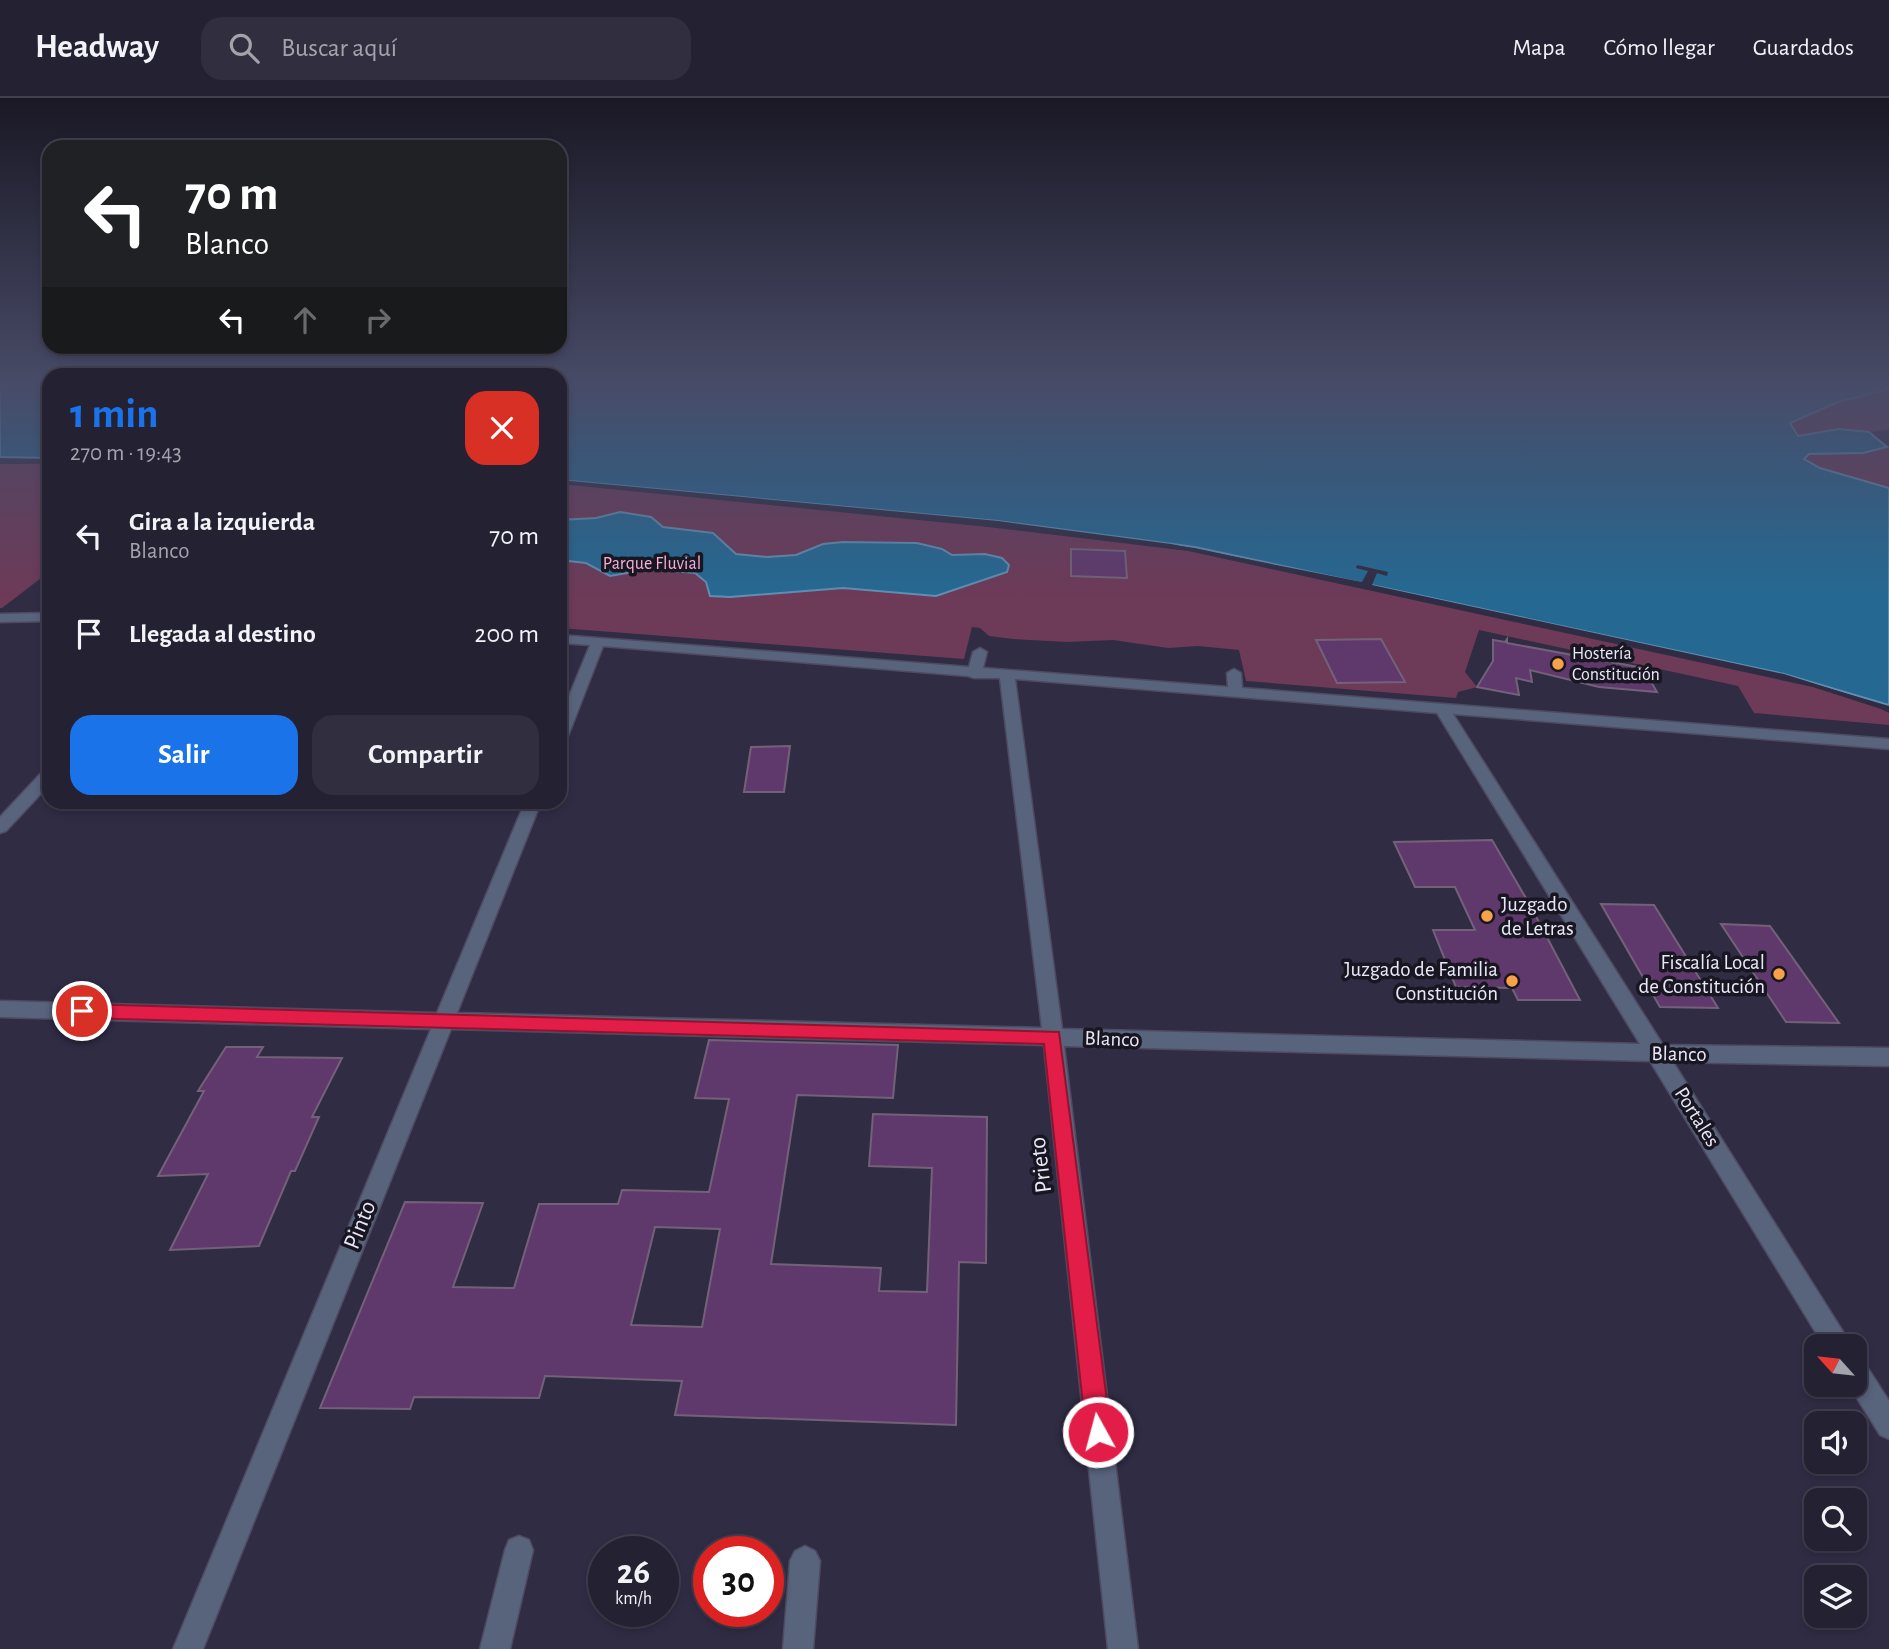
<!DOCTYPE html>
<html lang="es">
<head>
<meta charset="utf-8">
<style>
  :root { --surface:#242133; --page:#302e3f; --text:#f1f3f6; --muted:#a3a3ac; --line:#413e4e; --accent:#1a73e8 }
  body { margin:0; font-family:"Alegreya Sans",sans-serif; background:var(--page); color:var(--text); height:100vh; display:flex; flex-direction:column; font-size:26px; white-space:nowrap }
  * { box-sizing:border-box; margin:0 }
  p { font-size:23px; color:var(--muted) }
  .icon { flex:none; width:38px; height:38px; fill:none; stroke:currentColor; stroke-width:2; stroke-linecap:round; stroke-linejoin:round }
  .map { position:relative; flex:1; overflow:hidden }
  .side { position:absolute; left:42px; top:270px; width:525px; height:441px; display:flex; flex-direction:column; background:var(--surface); border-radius:21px; box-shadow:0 4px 10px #0003,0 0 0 2px var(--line) }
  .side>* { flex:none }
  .guide { position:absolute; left:42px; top:42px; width:525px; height:214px; border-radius:21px; box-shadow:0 4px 10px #0003,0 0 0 2px var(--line); background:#202124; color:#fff; overflow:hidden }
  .needle { width:46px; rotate:297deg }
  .tools { position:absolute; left:1804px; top:1236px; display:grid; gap:14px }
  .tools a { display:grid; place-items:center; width:63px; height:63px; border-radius:14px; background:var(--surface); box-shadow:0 4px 10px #0003,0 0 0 2px var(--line); font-size:35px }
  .speed { position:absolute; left:588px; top:1438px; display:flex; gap:14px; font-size:35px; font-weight:700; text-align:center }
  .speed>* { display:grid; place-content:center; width:91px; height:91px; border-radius:50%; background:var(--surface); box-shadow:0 4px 10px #0003,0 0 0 2px var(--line); line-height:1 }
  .speed small { font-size:18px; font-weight:400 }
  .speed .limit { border:10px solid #d22; background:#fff; color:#111 }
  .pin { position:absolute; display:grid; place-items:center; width:60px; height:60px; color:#fff; margin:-30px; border:4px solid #fff; border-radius:50%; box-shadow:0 2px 7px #0007 }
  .me { position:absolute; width:77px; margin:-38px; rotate:353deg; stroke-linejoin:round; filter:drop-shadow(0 0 5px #0008) }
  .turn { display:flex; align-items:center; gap:24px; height:147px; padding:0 28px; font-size:32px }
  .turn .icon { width:91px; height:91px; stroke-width:2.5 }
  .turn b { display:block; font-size:49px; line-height:60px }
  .lanes { display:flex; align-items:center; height:66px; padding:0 28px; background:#0003; justify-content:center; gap:35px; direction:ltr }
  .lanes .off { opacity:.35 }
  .round { display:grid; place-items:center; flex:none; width:74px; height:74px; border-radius:21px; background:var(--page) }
  .overview { display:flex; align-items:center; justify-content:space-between; height:119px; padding:0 28px }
  h1 { font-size:42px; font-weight:700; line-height:52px; color:var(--accent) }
  .primary-button { display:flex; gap:14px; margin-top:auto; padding:14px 28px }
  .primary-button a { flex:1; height:80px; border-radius:21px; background:var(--accent); color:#fff; font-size:28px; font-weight:700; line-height:80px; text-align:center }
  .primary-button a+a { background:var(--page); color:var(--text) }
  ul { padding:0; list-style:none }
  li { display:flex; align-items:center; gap:21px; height:98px; padding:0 28px }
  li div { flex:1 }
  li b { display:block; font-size:26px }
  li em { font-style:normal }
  header { display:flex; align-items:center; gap:42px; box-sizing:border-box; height:98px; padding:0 35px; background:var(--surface); border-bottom:2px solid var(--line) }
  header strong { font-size:33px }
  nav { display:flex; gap:38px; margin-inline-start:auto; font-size:24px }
  .search { width:490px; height:63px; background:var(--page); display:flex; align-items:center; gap:18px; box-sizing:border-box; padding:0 24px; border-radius:21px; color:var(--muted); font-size:26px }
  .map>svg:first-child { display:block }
  .green { fill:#6d3a58 }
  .water { fill:#256993; stroke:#608fb1; stroke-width:2 }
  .pier { fill:#302c44 }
  .building { fill:#60396c; stroke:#736179; stroke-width:2; fill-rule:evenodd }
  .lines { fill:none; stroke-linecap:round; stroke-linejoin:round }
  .minor-casing { stroke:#4e4a61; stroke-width:3 }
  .minor { fill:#58637c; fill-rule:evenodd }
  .route { fill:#e11d48; stroke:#92132f; stroke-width:2 }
  .poi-dot { fill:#f7a149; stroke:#181621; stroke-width:2.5 }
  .labels { text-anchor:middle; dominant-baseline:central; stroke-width:7; stroke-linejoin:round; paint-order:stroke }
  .far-park-label { font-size:18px; fill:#f7aed7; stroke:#181621 }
  .far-poi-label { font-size:18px; fill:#eae8f8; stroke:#181621; text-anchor:start }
  .poi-label { font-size:21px; fill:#eae8f8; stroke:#181621; text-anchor:end }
  .street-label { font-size:21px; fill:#eae8f8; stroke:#181621 }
  .near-street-label { font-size:24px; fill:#eae8f8; stroke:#181621 }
</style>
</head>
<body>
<header>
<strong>Headway</strong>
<div class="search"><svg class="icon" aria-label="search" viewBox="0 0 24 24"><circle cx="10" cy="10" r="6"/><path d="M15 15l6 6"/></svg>Buscar aquí</div>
<nav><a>Mapa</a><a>Cómo llegar</a><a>Guardados</a></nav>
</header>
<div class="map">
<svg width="1889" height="1551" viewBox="0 0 1889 1551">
  <rect width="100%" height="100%" fill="#302c44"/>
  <g class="green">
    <polygon points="1889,291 1889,332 1869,334 1839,331 1798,338 1789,325 1838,304"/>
    <polygon points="1889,348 1889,390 1820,370 1804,360 1809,356 1863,355"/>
    <polygon points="0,366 49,366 49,474 2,510 0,510"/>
    <polygon points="560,386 988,429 1188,453 1813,589 1881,611 1889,615 1889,627 1754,615 1738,588 1479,532 1465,574 1477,589 1458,594 1456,600 1246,583 1239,552 1198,548 1168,550 1113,542 1067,544 1013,541 989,538 980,530 972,529 964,561 560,530"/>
  </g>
  <g class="water">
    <polygon points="0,282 49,282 49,360 0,359"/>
    <polygon points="560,282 1889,282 1889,291 1838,304 1790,325 1798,338 1839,331 1869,334 1887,349 1863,355 1809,356 1804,361 1820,370 1889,390 1889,607 1784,576 1195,449 998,423 560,382"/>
    <polygon points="620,414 651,419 663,429 713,435 736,456 767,459 796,457 823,446 843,444 917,445 942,451 952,457 985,456 1002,460 1009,467 1007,474 936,498 843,490 730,499 710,498 706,484 695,475 651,471 610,478 586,465 560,462 560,422 596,420"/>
  </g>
  <polygon class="pier" points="560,382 998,423 1171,446 1362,484 1368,473 1356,470 1357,467 1388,474 1387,478 1377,475 1372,487 1784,576 1870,603 1878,608 1783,580 1194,452 997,427 560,385"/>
  <g class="building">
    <polygon points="1071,451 1125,453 1127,480 1071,478"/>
    <polygon points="1381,541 1405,584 1337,585 1316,542"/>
    <polygon points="1507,541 1507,545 1643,570 1657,594 1599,589 1530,572 1532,584 1516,580 1519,597 1477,589 1493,563 1493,542 1505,544"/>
    <polygon points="790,648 784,694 744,694 751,649"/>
    <polygon points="1492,742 1530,807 1580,902 1518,902 1512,890 1456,889 1433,832 1475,832 1455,789 1415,789 1394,744"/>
    <polygon points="1601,806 1654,807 1718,910 1660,909"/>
    <polygon points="1721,826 1770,828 1839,925 1786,924"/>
    <path d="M709,942L898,947L893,1000L797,997L771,1166L881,1170L879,1193L927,1194L932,1070L869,1068L873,1016L987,1019L986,1165L959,1164L956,1327L675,1317L682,1283L545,1278L539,1300L414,1299L410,1311L320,1310L405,1104L483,1105L453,1189L514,1190L539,1106H618L622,1092L709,1094L729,1001L695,1000ZM655,1129L720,1131L702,1229L631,1227Z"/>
    <polygon points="226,949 263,949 257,959 342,960 312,1019 319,1019 295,1073 291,1073 259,1148 170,1152 208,1076 158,1078 204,993 198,993"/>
  </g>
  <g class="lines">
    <g class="minor-casing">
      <g id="minor">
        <polygon points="49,515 49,523 0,524 0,516"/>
        <path d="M560,537L969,569L973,554L980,550L987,554L983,570L1228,589L1227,575L1234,571L1241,575L1242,590L1889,641V651L1453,616L1663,947L1889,950V968L1673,964L1852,1248H1824L1650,963L1064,948L1138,1551H1108L1044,947L451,931L203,1551H173L431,931L0,919V903L437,915L525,704H541L457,915L1042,930L1000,580H974L968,578L603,548L568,638L560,643V620L590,547L560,545ZM1015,581L1437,615L1640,946L1062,931Z"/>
        <polygon points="49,672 49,687 6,733 0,735 0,719 43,673"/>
        <polygon points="1855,1260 1864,1264 1889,1303 1889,1341 1880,1337 1848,1286 1855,1286"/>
        <polygon points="519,1438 529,1442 533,1452 510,1551 480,1551 505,1452 509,1442"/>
        <polygon points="805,1448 815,1453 820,1463 813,1551 783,1551 790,1463 795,1453"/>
      </g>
    </g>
    <use href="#minor" class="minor"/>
  </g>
  <linearGradient id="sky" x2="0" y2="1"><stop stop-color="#1a1825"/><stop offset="0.57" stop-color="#484b67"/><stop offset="1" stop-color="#484b67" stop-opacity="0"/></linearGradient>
  <rect width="1889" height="499" fill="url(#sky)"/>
  <polygon class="route" points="82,906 1059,934 1111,1334 1107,1342 1098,1346 1090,1342 1086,1334 1044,946 82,920 76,918 73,913 76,908"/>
  <g class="poi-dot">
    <circle cx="1558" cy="566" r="7"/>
    <circle cx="1487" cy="818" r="7"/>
    <circle cx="1779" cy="876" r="7"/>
    <circle cx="1512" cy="883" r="7"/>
  </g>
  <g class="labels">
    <g class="far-park-label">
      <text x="652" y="466">Parque Fluvial</text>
    </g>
    <g class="far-poi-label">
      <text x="1572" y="556">Hostería<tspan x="1572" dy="21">Constitución</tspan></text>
    </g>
    <g class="poi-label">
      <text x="1501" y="806" text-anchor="start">Juzgado<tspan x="1501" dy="24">de Letras</tspan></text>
      <text x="1765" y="864">Fiscalía Local<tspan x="1765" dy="24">de Constitución</tspan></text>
      <text x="1498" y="871">Juzgado de Familia<tspan x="1498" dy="24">Constitución</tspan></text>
    </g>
    <g class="street-label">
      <text transform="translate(1112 941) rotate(2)">Blanco</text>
      <text transform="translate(1679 956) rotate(1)">Blanco</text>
      <text transform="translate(1697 1019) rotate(58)">Portales</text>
    </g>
    <g class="near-street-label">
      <text transform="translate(1041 1067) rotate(-97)">Prieto</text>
      <text transform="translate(360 1127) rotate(-68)">Pinto</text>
    </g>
  </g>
</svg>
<div class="tools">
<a><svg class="needle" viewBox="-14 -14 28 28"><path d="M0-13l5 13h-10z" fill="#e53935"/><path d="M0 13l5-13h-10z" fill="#a3a3ac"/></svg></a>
<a><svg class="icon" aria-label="sound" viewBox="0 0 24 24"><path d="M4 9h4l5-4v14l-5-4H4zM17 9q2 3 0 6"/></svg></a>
<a><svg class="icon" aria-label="search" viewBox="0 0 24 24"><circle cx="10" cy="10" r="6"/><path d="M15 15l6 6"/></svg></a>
<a><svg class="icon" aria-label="layers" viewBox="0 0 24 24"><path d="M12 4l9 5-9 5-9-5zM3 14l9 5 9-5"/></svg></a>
</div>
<div class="speed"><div>26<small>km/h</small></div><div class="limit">30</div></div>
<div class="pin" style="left:82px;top:913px;background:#d93025"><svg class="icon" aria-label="arrive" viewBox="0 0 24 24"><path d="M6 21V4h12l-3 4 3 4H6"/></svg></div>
<svg class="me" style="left:1098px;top:1334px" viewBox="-20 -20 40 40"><circle r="17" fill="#e11d48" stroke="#fff" stroke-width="3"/><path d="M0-11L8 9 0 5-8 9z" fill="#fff"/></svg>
<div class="guide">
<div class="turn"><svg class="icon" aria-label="left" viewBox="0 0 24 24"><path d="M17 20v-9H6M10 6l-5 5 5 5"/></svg><div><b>70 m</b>Blanco</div></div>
<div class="lanes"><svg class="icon" aria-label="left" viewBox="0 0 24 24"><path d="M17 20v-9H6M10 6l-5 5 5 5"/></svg><svg class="icon off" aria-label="ahead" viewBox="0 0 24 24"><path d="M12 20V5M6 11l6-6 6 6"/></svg><svg class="icon off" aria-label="right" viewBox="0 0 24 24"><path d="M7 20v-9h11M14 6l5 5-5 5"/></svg></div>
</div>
<section class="side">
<div class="overview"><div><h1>1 min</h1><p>270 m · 19:43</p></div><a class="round" style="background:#d93025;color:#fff"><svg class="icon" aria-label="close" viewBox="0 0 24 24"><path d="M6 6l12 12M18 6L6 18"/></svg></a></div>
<ul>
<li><svg class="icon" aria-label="left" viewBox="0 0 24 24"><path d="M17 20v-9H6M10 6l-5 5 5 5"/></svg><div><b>Gira a la izquierda</b><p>Blanco</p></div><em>70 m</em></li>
<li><svg class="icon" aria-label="arrive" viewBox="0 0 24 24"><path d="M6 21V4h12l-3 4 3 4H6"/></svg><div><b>Llegada al destino</b></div><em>200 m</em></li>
</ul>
<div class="primary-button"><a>Salir</a><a>Compartir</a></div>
</section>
</div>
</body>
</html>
